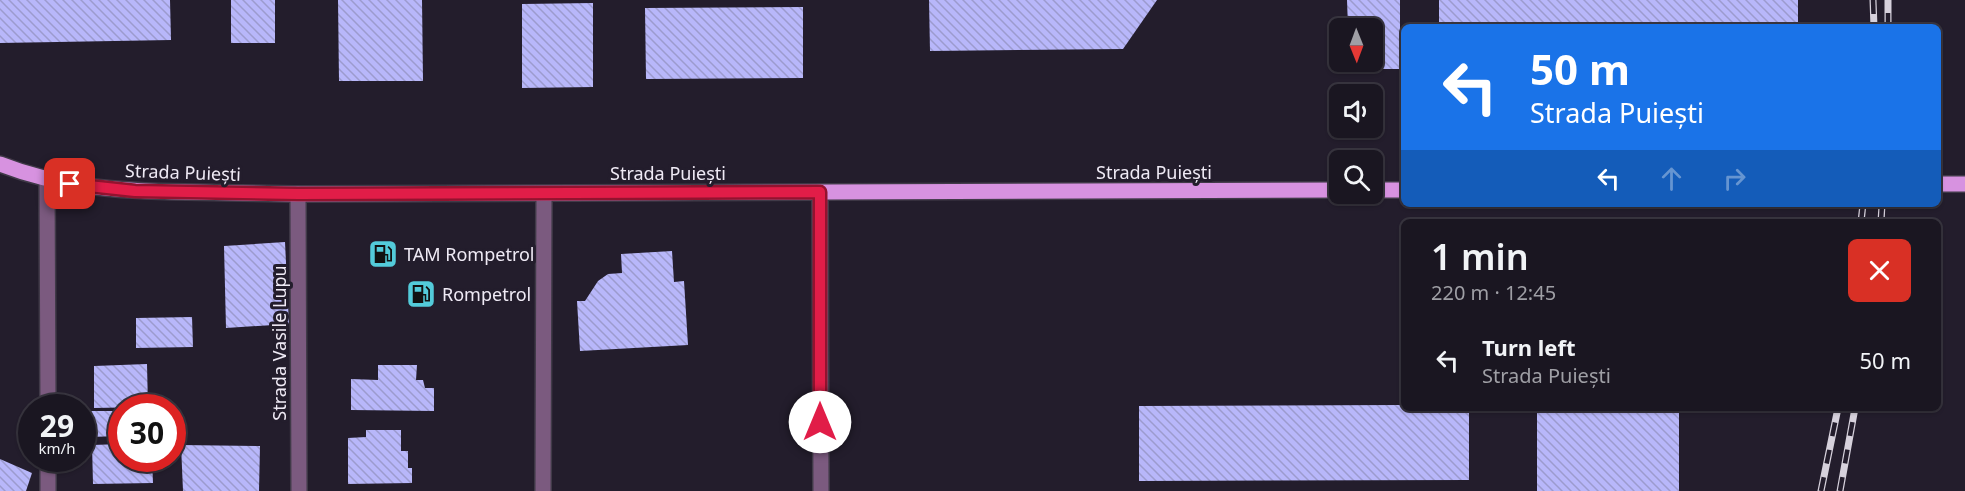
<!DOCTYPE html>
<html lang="en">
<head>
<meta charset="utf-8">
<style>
  :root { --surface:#1a1621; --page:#231f2a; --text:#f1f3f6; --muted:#9f9fa5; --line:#38353f }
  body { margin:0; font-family:"Noto Sans",sans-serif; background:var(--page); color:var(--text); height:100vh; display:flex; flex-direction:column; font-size:22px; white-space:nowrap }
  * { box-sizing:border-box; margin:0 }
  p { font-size:20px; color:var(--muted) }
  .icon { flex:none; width:33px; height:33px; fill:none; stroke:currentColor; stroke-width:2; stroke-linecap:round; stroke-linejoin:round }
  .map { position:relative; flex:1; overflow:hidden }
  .sheet { position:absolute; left:1401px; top:219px; width:540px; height:192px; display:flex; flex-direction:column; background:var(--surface); border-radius:9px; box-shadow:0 2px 4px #0004,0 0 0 2px var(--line) }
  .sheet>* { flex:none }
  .top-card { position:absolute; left:1401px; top:24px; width:540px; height:183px; border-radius:9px; box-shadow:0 2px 4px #0004,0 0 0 2px var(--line); background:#1a73e8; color:#fff; overflow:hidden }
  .needle { width:39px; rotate:179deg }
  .fabs { position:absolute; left:1329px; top:18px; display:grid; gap:12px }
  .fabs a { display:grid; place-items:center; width:54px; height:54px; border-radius:9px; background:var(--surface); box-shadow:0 2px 4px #0004,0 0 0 2px var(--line); font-size:30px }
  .speed { position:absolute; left:18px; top:394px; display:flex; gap:12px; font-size:30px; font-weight:700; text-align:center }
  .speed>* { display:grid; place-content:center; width:78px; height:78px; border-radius:50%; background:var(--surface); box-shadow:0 2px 4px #0004,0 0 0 2px var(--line); line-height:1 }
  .speed small { font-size:15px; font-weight:400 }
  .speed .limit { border:9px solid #d22; background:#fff; color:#111 }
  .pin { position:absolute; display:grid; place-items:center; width:51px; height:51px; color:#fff; margin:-26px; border-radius:12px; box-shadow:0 3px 9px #0006 }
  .me { position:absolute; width:66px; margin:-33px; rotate:0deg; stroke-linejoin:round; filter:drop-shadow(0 0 4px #0008) }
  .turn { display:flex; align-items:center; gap:21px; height:126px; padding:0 30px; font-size:27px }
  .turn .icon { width:78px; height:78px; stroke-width:2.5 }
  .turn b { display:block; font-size:42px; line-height:51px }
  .lanes { display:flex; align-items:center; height:57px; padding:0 30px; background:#0003; justify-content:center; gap:30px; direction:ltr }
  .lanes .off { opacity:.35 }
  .round { display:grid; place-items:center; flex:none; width:63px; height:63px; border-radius:9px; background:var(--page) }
  .headline { display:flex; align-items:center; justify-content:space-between; height:102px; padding:0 30px }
  h1 { font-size:36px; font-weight:600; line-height:45px }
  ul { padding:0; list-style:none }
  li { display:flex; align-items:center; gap:18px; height:78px; padding:0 30px }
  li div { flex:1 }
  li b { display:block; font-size:22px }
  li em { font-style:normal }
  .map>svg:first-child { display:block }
  .building { fill:url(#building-back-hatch) }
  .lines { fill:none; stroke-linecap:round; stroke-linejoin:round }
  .minor-casing { stroke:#403a48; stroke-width:18 }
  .major-casing { stroke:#403a48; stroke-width:18 }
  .minor { stroke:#7b5a7f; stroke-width:15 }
  .major { stroke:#d792e0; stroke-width:15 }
  .rail-casing { stroke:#d6d1dc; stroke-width:7 }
  .rail { stroke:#231d2c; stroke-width:4.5; stroke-dasharray:14; stroke-linecap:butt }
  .route-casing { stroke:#92132f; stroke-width:15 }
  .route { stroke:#e11d48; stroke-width:10 }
  .labels { text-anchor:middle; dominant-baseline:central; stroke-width:6; stroke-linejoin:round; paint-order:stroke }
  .street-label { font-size:18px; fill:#efeaf5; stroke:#231d2c }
  .poi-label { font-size:18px; fill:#efeaf5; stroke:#231d2c; text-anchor:start }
</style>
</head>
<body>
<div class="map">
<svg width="1965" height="491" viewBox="0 0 1965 491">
  <defs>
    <pattern id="building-back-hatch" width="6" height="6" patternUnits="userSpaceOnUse" patternTransform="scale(1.5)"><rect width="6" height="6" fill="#b8b7fa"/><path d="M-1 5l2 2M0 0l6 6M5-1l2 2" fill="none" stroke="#9c9bce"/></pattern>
  </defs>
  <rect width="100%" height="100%" fill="#231d2c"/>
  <g class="building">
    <polygon points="0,0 170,0 171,40 0,43"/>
    <rect x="231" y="0" width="44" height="43"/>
    <polygon points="338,0 422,0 423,81 339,81"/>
    <polygon points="929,0 1157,0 1123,49 930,51"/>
    <polygon points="1347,0 1400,0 1400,69 1348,69 1348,62 1372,62 1372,28 1348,28"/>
    <rect x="1439" y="0" width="359" height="27"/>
    <polygon points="593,3 593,87 522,88 522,4"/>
    <polygon points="803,7 803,78 646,79 645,8"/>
    <polygon points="285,242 289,324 226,328 224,246"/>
    <polygon points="672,251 674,282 684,281 688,345 580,351 577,301 585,301 598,281 608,274 622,273 621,254"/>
    <polygon points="192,317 193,347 136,348 136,318"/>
    <polygon points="147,364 148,407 94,408 94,366"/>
    <polygon points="378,365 417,365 416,380 423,380 425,388 434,388 434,411 351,410 351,379 378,380"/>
    <polygon points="1404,405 1404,408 1469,408 1469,480 1139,481 1139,406"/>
    <rect x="1537" y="408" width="142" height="83"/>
    <polygon points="88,411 121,411 122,436 89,437"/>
    <polygon points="366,430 401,430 401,451 408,451 408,468 412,468 412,483 348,484 348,438 366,437"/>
    <polygon points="122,444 122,459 152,459 153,483 93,484 92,445"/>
    <polygon points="181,445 260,446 259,491 183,491"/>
    <polygon points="0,459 32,473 26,491 0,491"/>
  </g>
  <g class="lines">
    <g class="minor-casing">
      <g id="minor">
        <polyline points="47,180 48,408"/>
        <polyline points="820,192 821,491"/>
        <polyline points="298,194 299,491"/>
        <polyline points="48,459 48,491"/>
        <polyline points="543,491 544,194"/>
      </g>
    </g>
    <g class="major-casing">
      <g id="major">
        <path d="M0,164C60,188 122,191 186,192C224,193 261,193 298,194L1340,190"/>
        <polyline points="1938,184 1965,184"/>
        <polyline points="1372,190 1404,190"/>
      </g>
    </g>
    <use href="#minor" class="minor"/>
    <use href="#major" class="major"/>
    <g class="rail-casing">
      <g id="rail">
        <polyline points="1873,0 1874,27"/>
        <polyline points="1888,27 1888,0"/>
        <polyline points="1861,222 1863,204"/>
        <polyline points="1881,222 1882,204"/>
        <polyline points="1821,491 1838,408"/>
        <polyline points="1840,491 1855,408"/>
      </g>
    </g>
    <use href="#rail" class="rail"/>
  </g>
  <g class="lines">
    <g class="route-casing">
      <polyline id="route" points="70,184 135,191 298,194 820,192 820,422"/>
    </g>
    <use href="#route" class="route"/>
  </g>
  <defs>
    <g id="fuel-square" transform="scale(1.5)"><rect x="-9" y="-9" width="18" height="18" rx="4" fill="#53cbda" stroke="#231d2c"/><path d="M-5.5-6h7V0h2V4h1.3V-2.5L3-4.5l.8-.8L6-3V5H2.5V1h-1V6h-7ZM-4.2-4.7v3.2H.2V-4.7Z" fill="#111"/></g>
  </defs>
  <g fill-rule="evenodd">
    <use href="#fuel-square" x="383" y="254"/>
    <use href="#fuel-square" x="421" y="294"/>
  </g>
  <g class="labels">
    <g class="street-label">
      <text transform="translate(183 172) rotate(2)">Strada Puiești</text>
      <text x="1154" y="172">Strada Puiești</text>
      <text x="668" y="173">Strada Puiești</text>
      <text transform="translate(279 343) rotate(-90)">Strada Vasile Lupu</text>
    </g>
    <g class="poi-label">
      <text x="404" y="254">TAM Rompetrol</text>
      <text x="442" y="294">Rompetrol</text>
    </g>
  </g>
</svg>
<div class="fabs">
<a><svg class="needle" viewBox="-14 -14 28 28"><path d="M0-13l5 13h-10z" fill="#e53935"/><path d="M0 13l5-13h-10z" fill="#9f9fa5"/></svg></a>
<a><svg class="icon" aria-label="sound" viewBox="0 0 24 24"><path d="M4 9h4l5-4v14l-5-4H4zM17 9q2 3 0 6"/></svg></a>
<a><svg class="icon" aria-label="search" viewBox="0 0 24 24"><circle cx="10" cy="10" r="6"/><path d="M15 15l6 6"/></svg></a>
</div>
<div class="speed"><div>29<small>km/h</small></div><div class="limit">30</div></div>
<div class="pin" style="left:70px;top:184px;background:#d93025"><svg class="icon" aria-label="arrive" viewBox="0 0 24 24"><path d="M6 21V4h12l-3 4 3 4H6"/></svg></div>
<svg class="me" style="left:820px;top:422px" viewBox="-20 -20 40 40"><circle r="19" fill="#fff"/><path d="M0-13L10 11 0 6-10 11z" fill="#e11d48"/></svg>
<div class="top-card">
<div class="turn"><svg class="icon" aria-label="left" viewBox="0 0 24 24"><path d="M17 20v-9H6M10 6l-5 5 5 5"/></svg><div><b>50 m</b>Strada Puiești</div></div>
<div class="lanes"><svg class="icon" aria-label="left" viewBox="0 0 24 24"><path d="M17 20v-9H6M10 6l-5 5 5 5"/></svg><svg class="icon off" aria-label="ahead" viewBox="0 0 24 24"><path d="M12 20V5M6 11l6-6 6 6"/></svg><svg class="icon off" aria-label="right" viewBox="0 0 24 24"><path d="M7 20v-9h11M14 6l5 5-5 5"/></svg></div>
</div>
<section class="sheet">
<div class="headline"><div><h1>1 min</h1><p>220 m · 12:45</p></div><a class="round" style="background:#d93025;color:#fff"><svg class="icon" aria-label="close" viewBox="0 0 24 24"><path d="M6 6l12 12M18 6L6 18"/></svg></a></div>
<ul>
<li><svg class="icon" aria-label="left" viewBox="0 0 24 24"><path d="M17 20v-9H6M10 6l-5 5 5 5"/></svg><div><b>Turn left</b><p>Strada Puiești</p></div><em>50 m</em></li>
</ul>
</section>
</div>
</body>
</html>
